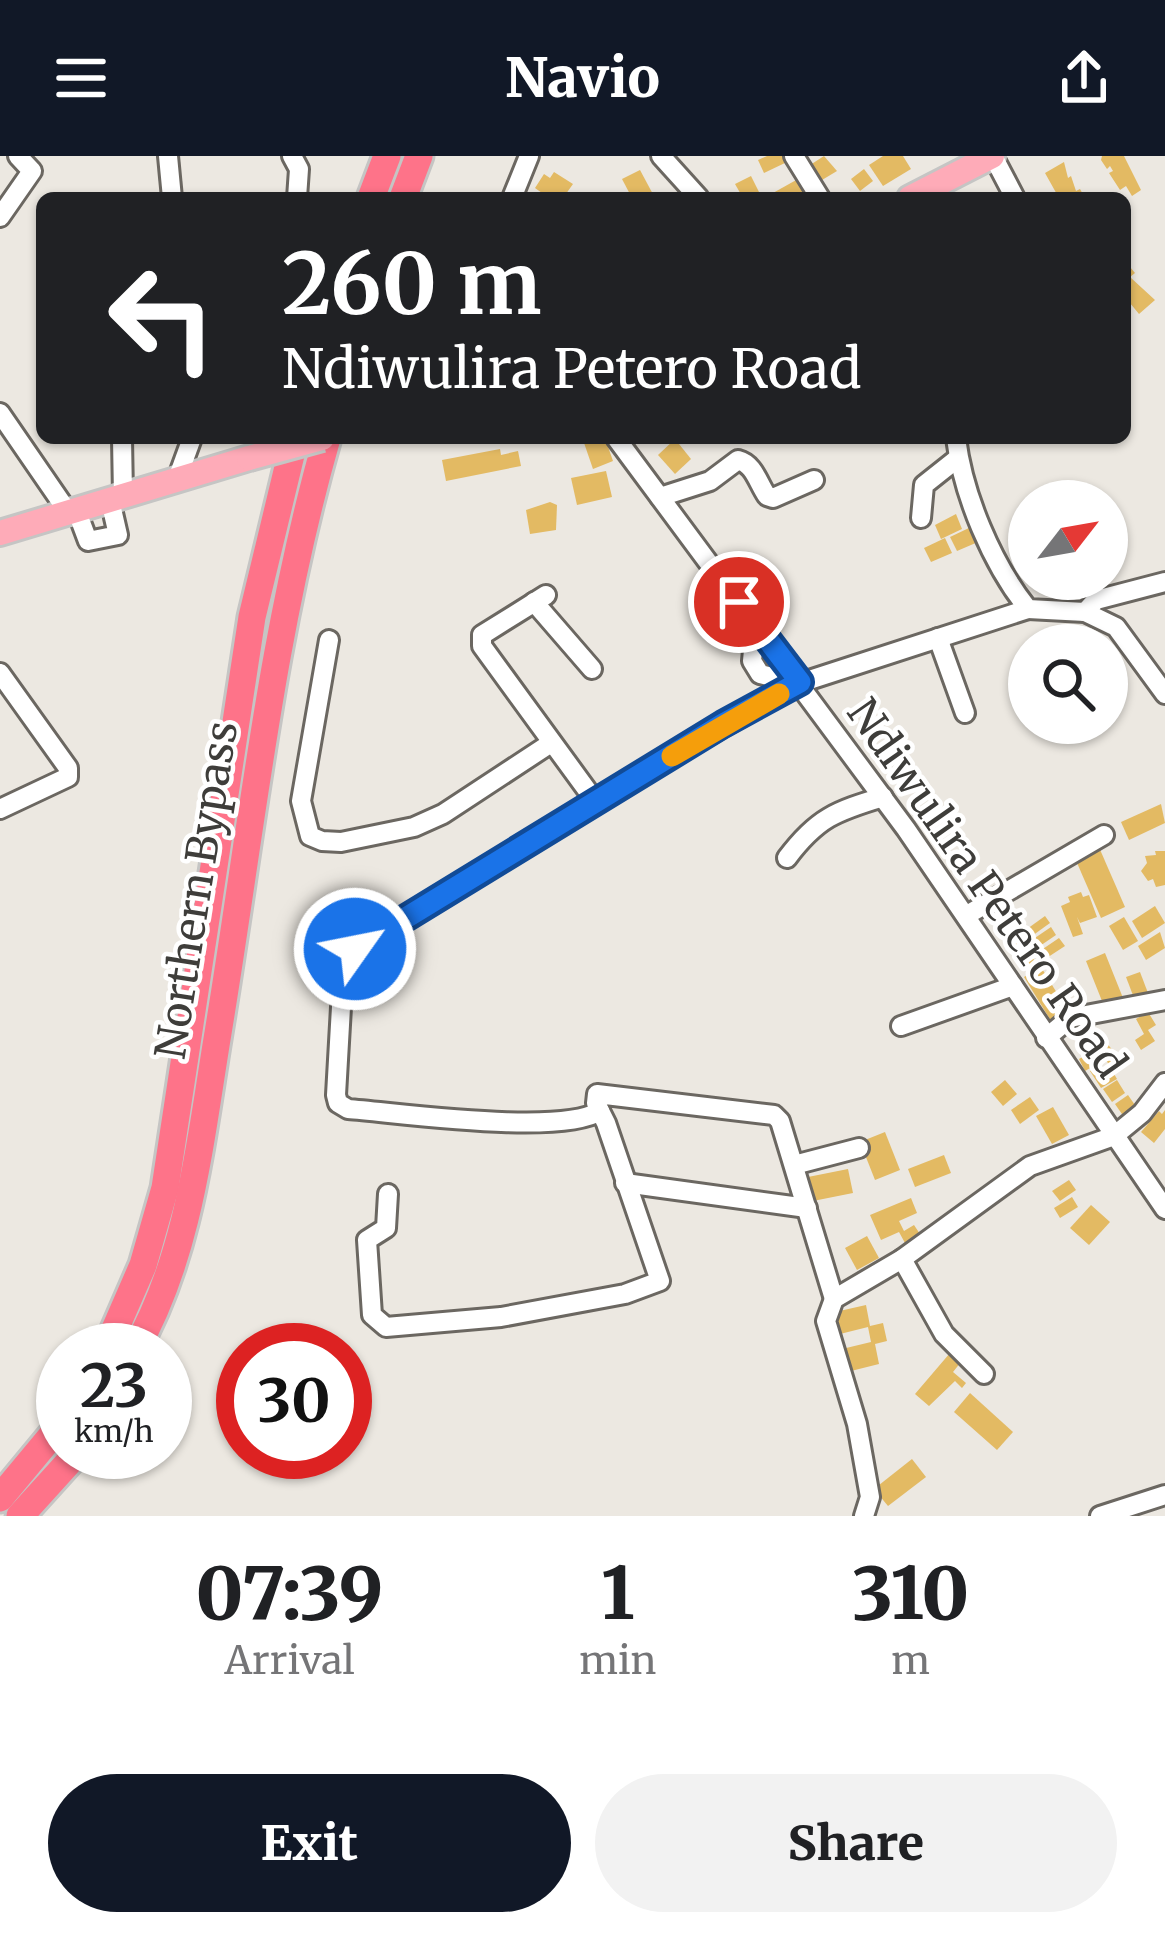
<!DOCTYPE html>
<html lang="en">
<head>
<meta charset="utf-8">
<style>
  :root { --surface:#fff; --page:#f2f2f2; --text:#202124; --muted:#757577; --accent:#111827 }
  body { margin:0; font-family:Merriweather,serif; background:var(--page); color:var(--text); height:100vh; display:flex; flex-direction:column; font-size:45px; white-space:nowrap }
  * { box-sizing:border-box; margin:0 }
  p { font-size:39px; color:var(--muted) }
  .icon { flex:none; width:66px; height:66px; fill:none; stroke:currentColor; stroke-width:2; stroke-linecap:round; stroke-linejoin:round }
  .map { position:relative; height:1360px; overflow:hidden }
  .panel { display:flex; flex-direction:column; background:var(--surface); flex:1 }
  .panel>* { flex:none }
  .guide { position:absolute; left:36px; top:36px; width:1095px; height:252px; border-radius:18px; box-shadow:0 3px 9px #0004; background:#202124; color:#fff; overflow:hidden }
  .needle { width:78px; rotate:59deg }
  .tools { position:absolute; left:1008px; top:324px; display:grid; gap:24px }
  .tools a { display:grid; place-items:center; width:120px; height:120px; border-radius:50%; background:var(--surface); box-shadow:0 3px 9px #0004; font-size:60px }
  .speed { position:absolute; left:36px; top:1167px; display:flex; gap:24px; font-size:60px; font-weight:700; text-align:center }
  .speed>* { display:grid; place-content:center; width:156px; height:156px; border-radius:50%; background:var(--surface); box-shadow:0 3px 9px #0004; line-height:1 }
  .speed small { font-size:30px; font-weight:400 }
  .speed .limit { border:18px solid #d22; background:#fff; color:#111 }
  .pin { position:absolute; display:grid; place-items:center; width:102px; height:102px; color:#fff; margin:-51px; border:6px solid #fff; border-radius:50%; box-shadow:0 3px 12px #0007 }
  .me { position:absolute; width:132px; margin:-66px; rotate:57deg; stroke-linejoin:round; filter:drop-shadow(0 0 9px #0008) }
  .turn { display:flex; align-items:center; gap:42px; height:252px; padding:0 48px; font-size:54px }
  .turn .icon { width:156px; height:156px; stroke-width:2.5 }
  .turn b { display:block; font-size:84px; line-height:102px }
  .eta { display:flex; justify-content:space-evenly; align-items:center; height:204px; text-align:center }
  .eta b { font-size:72px; font-weight:800; line-height:84px }
  .primary-button { display:flex; gap:24px; margin-top:auto; padding:24px 48px }
  .primary-button a { flex:1; height:138px; border-radius:72px; background:var(--accent); color:#fff; font-size:48px; font-weight:800; line-height:138px; text-align:center }
  .primary-button a+a { background:var(--page); color:var(--text) }
  header { display:flex; justify-content:space-between; align-items:center; height:156px; padding:0 48px; background:var(--accent); color:#fff; font-size:54px; font-weight:800 }
  .map>svg:first-child { display:block }
  .building { fill:#e3ba63 }
  .lines { fill:none; stroke-linecap:round; stroke-linejoin:round }
  .minor-casing { stroke:#6b6761; stroke-width:24 }
  .major-casing { stroke:#c5c5c4; stroke-width:30 }
  .highway-casing { stroke:#c5c5c4; stroke-width:33 }
  .minor { stroke:#fff; stroke-width:18 }
  .major { stroke:#feabb8; stroke-width:24 }
  .highway { stroke:#fe7389; stroke-width:27 }
  .major-bridge-casing { stroke:#c5c5c4; stroke-width:30; stroke-linecap:butt }
  .major-bridge { stroke:#feabb8; stroke-width:24 }
  .route-casing { stroke:#114b97; stroke-width:30 }
  .route { stroke:#1a73e8; stroke-width:21 }
  .slow { stroke:#f59e0b; stroke-width:21 }
  .labels { text-anchor:middle; dominant-baseline:central; stroke-width:9; stroke-linejoin:round; paint-order:stroke }
  .street-label { font-size:42px; fill:#3e3d3a; stroke:#fff }
</style>
</head>
<body>
<header><svg class="icon" aria-label="menu" viewBox="0 0 24 24"><path d="M4 6h16M4 12h16M4 18h16"/></svg>Navio<svg class="icon" aria-label="share" viewBox="0 0 24 24"><path d="M12 15V3M7 8l5-5 5 5M5 13v7h14v-7"/></svg></header>
<div class="map">
<svg width="1165" height="1360" viewBox="0 0 1165 1360">
  <rect width="100%" height="100%" fill="#ece8e1"/>
  <g class="building">
    <polygon points="767,0 784,0 787,6 764,17 758,4"/>
    <polygon points="824,0 837,15 817,27 807,11"/>
    <polygon points="883,0 903,0 911,13 883,30 869,9"/>
    <polygon points="1102,0 1124,0 1141,34 1132,40 1126,30 1120,34 1109,17 1113,15 1110,10 1107,13 1101,4"/>
    <polygon points="1064,6 1068,22 1071,20 1076,35 1080,33 1085,42 1059,42 1045,17"/>
    <polygon points="864,13 873,25 860,35 851,23"/>
    <polygon points="640,14 655,42 632,42 622,23"/>
    <polygon points="554,16 573,28 563,42 539,42 542,37 535,32 544,18 550,22"/>
    <polygon points="751,20 760,38 743,42 735,28"/>
    <polygon points="798,23 808,42 764,42"/>
    <polygon points="1125,105 1135,117 1130,121 1155,144 1139,158 1125,141"/>
    <polygon points="590,282 605,282 613,305 593,313 583,284"/>
    <polygon points="675,283 691,303 675,318 658,299"/>
    <polygon points="500,293 501,299 518,295 521,310 446,325 442,304"/>
    <polygon points="606,315 612,341 577,349 571,322"/>
    <polygon points="550,346 557,349 556,374 530,378 526,354"/>
    <polygon points="956,358 962,373 941,383 935,369"/>
    <polygon points="971,371 978,386 957,395 950,381"/>
    <polygon points="945,382 952,397 931,406 924,392"/>
    <polygon points="1161,648 1165,667 1129,684 1121,666"/>
    <polygon points="1098,689 1125,751 1101,762 1074,700"/>
    <polygon points="1155,695 1165,695 1165,729 1156,731 1153,723 1148,725 1141,715 1147,707 1145,700 1156,699"/>
    <polygon points="1081,736 1083,741 1089,739 1097,761 1080,767 1077,761 1083,778 1073,781 1061,750 1070,746 1068,741"/>
    <polygon points="1155,750 1165,767 1142,782 1132,765"/>
    <polygon points="1045,760 1050,767 1025,785 1020,778"/>
    <polygon points="1124,761 1138,785 1123,794 1109,770"/>
    <polygon points="1051,771 1056,779 1034,794 1029,786"/>
    <polygon points="1160,776 1165,792 1146,804 1138,790"/>
    <polygon points="1020,782 1036,807 1023,815 1008,790"/>
    <polygon points="1059,782 1065,790 1039,807 1034,799"/>
    <polygon points="1105,797 1123,842 1104,850 1086,805"/>
    <polygon points="1041,811 1068,855 1051,865 1024,821"/>
    <polygon points="1140,816 1148,837 1134,842 1126,821"/>
    <polygon points="1148,856 1156,869 1148,874 1155,885 1141,894 1135,884 1144,878 1136,863"/>
    <polygon points="1106,886 1121,905 1111,912 1098,891"/>
    <polygon points="1094,894 1101,906 1085,915 1079,903"/>
    <polygon points="1100,909 1103,915 1110,911 1117,923 1101,932 1090,915"/>
    <polygon points="1005,924 1017,938 1003,950 991,936"/>
    <polygon points="1117,924 1125,937 1112,946 1103,933"/>
    <polygon points="1128,939 1137,952 1124,961 1115,948"/>
    <polygon points="1030,941 1039,954 1020,968 1011,954"/>
    <polygon points="1053,951 1069,979 1052,988 1036,960"/>
    <polygon points="1165,954 1165,973 1154,987 1141,976 1159,955 1162,958"/>
    <polygon points="885,976 900,1014 875,1024 860,986"/>
    <polygon points="944,999 951,1017 915,1031 908,1013"/>
    <polygon points="848,1013 853,1037 813,1045 808,1021"/>
    <polygon points="1069,1024 1076,1034 1060,1045 1052,1035"/>
    <polygon points="1072,1041 1078,1051 1060,1062 1054,1052"/>
    <polygon points="911,1042 917,1057 899,1065 904,1075 914,1069 920,1078 905,1087 899,1076 881,1084 870,1059"/>
    <polygon points="1091,1049 1110,1066 1089,1089 1070,1072"/>
    <polygon points="867,1080 879,1102 857,1114 845,1092"/>
    <polygon points="866,1149 870,1170 883,1167 887,1185 875,1188 879,1208 847,1216 842,1193 871,1186 868,1171 840,1178 835,1156"/>
    <polygon points="950,1197 961,1206 953,1216 966,1227 962,1232 955,1225 929,1250 915,1238"/>
    <polygon points="970,1237 1013,1276 997,1294 954,1256"/>
    <polygon points="912,1303 926,1321 888,1350 874,1333"/>
  </g>
  <g class="lines">
    <g class="minor-casing">
      <g id="minor">
        <polyline points="168,0 172,42"/>
        <polyline points="292,0 299,13 297,42"/>
        <polyline points="661,0 699,42"/>
        <polyline points="794,0 820,42"/>
        <polyline points="993,0 1015,42"/>
        <polyline points="512,42 529,0"/>
        <polyline points="0,61 32,15 18,0"/>
        <polyline points="0,257 68,356"/>
        <polyline points="122,282 123,340"/>
        <polyline points="616,282 906,673 1165,1053"/>
        <path d="M956,282C963,339 992,408 1028,453L1085,456L1116,471L1165,538"/>
        <polyline points="176,326 192,282"/>
        <path d="M660,341L710,325L738,304C754,308 758,327 767,340L773,342L814,324"/>
        <polyline points="76,353 88,385 118,379 110,344"/>
        <polyline points="921,362 924,329 958,302"/>
        <polyline points="546,439 482,479 482,490 595,645 800,527 1028,453"/>
        <polyline points="534,446 592,513"/>
        <polyline points="1085,456 1096,444 1165,426"/>
        <polyline points="766,481 753,494 752,505 760,518 772,521 792,516"/>
        <polyline points="938,482 965,557"/>
        <polyline points="329,484 301,645 310,680 322,685 341,686 414,671 443,658 551,587"/>
        <polyline points="0,517 68,612 68,621 0,653"/>
        <path d="M595,645L354,792L343,816L336,939L338,947L348,953C401,957 560,980 600,955"/>
        <path d="M787,702C817,662 836,655 883,641"/>
        <polyline points="967,759 1104,679"/>
        <polyline points="901,870 1013,830"/>
        <polyline points="1046,882 1070,862 1165,844"/>
        <polyline points="794,1009 859,992"/>
        <polyline points="625,1027 807,1052"/>
        <polyline points="388,1038 386,1072 367,1084 372,1159 386,1171 501,1161 625,1138 660,1125 606,967 596,947 597,938 774,959 780,965 834,1143"/>
        <polyline points="902,1103 944,1178 984,1218"/>
        <polyline points="864,1360 870,1341 857,1268 826,1165 834,1143 902,1103 1030,1010 1114,980 1142,957 1165,927"/>
        <polyline points="1100,1360 1165,1339"/>
      </g>
    </g>
    <g class="major-casing">
      <g id="major">
        <polyline points="910,42 992,0"/>
        <polyline points="0,377 249,302"/>
      </g>
    </g>
    <g class="highway-casing">
      <g id="highway">
        <polyline points="371,42 387,0"/>
        <polyline points="403,42 419,0"/>
        <polyline points="106,1194 143,1109 165,1032 252,461 295,282"/>
        <path d="M135,1194C190,1097 200,985 218,877C251,678 271,477 327,282"/>
        <polyline points="0,1342 63,1266"/>
        <polyline points="20,1360 78,1296"/>
      </g>
    </g>
    <use href="#minor" class="minor"/>
    <use href="#major" class="major"/>
    <use href="#highway" class="highway"/>
    <g class="major-bridge-casing">
      <polyline id="major-bridge" points="249,302 322,282"/>
    </g>
    <use href="#major-bridge" class="major-bridge"/>
  </g>
  <g class="lines">
    <g class="route-casing">
      <polyline id="route" points="355,793 723,568 800,526 739,446"/>
    </g>
    <use href="#route" class="route"/>
    <polyline class="slow" points="672,600 779,538"/>
  </g>
  <g class="labels">
    <g class="street-label">
      <text transform="translate(987 732) rotate(55)">Ndiwulira Petero Road</text>
      <text transform="translate(196 734) rotate(-81)">Northern Bypass</text>
    </g>
  </g>
</svg>
<div class="tools">
<a><svg class="needle" viewBox="-14 -14 28 28"><path d="M0-13l5 13h-10z" fill="#e53935"/><path d="M0 13l5-13h-10z" fill="#757577"/></svg></a>
<a><svg class="icon" aria-label="search" viewBox="0 0 24 24"><circle cx="10" cy="10" r="6"/><path d="M15 15l6 6"/></svg></a>
</div>
<div class="speed"><div>23<small>km/h</small></div><div class="limit">30</div></div>
<div class="pin" style="left:739px;top:446px;background:#d93025"><svg class="icon" aria-label="arrive" viewBox="0 0 24 24"><path d="M6 21V4h12l-3 4 3 4H6"/></svg></div>
<svg class="me" style="left:355px;top:793px" viewBox="-20 -20 40 40"><circle r="17" fill="#1a73e8" stroke="#fff" stroke-width="3"/><path d="M0-11L8 9 0 5-8 9z" fill="#fff"/></svg>
<div class="guide">
<div class="turn"><svg class="icon" aria-label="left" viewBox="0 0 24 24"><path d="M17 20v-9H6M10 6l-5 5 5 5"/></svg><div><b>260 m</b>Ndiwulira Petero Road</div></div>
</div>
</div>
<section class="panel">
<div class="eta">
<div><b>07:39</b><p>Arrival</p></div>
<div><b>1</b><p>min</p></div>
<div><b>310</b><p>m</p></div>
</div>
<div class="primary-button"><a>Exit</a><a>Share</a></div>
</section>
</body>
</html>
